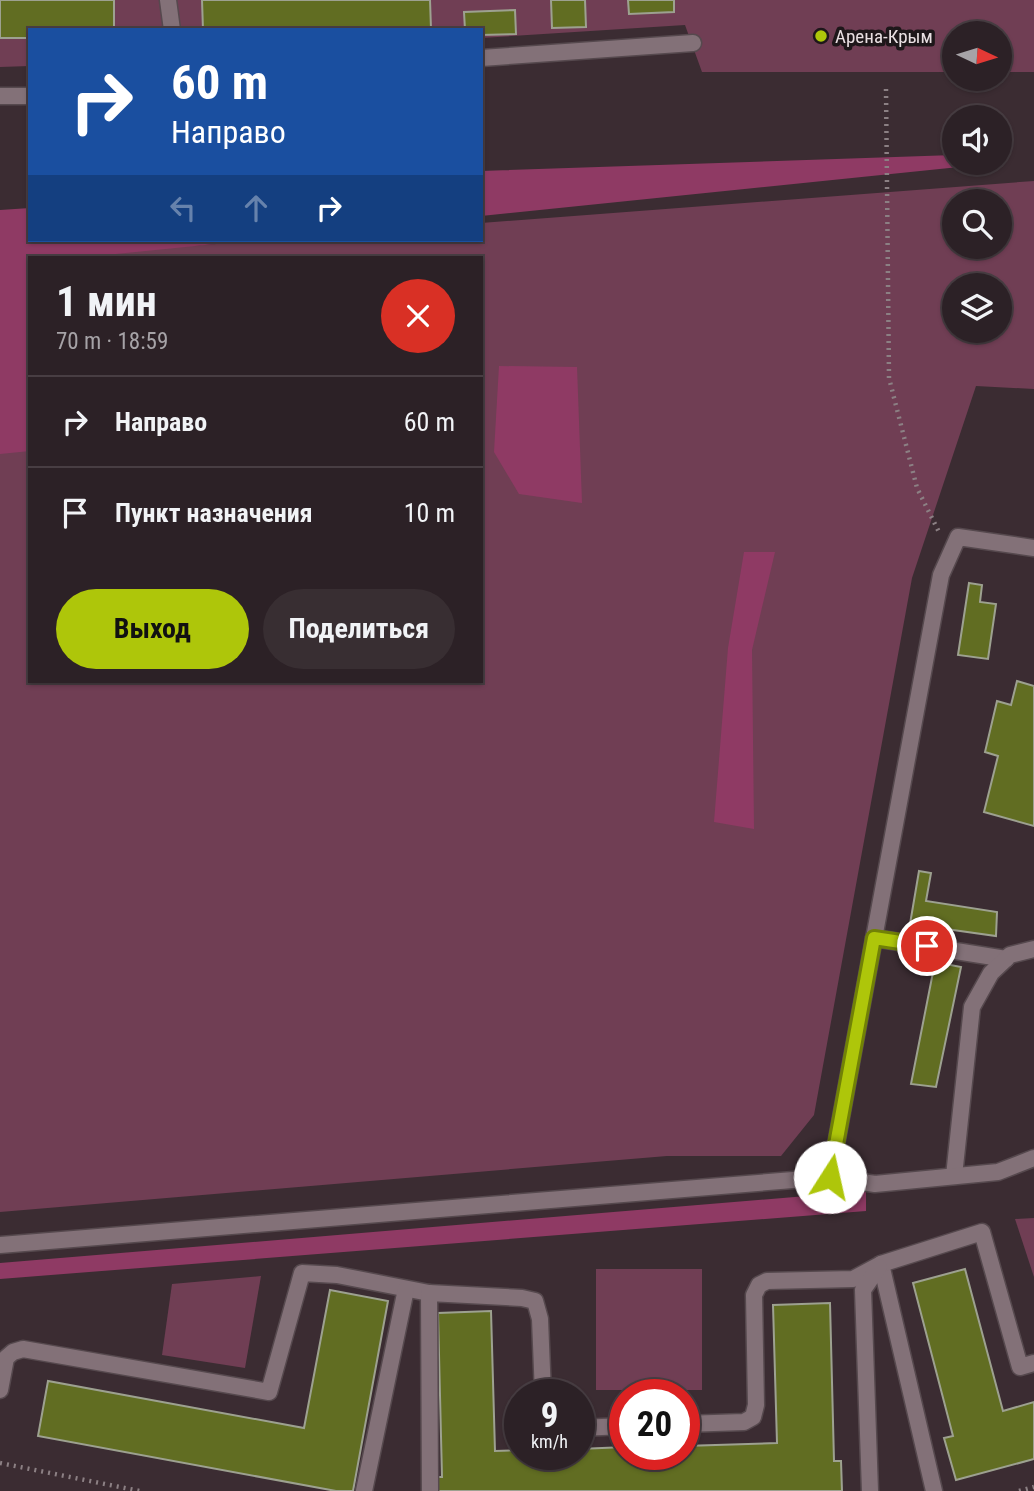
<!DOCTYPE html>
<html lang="ru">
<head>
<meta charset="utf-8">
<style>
  :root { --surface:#2c2126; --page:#382e32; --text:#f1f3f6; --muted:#a6a3a7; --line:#483e43; --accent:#aec60a }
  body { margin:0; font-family:"Roboto Condensed",sans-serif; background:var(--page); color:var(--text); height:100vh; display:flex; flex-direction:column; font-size:26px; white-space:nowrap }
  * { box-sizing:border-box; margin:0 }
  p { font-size:23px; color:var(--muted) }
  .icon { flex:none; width:38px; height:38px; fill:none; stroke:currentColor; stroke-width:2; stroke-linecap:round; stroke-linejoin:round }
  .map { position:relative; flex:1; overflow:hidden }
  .side { position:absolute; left:28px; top:256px; width:455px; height:427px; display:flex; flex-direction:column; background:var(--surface); border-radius:0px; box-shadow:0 2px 5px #0004,0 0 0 2px var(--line) }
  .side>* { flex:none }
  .top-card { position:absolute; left:28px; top:28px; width:455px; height:214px; border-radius:0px; box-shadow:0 2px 5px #0004,0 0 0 2px var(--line); background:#1a4fa0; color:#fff; overflow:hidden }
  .needle { width:46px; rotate:94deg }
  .controls { position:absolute; left:942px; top:21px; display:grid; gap:14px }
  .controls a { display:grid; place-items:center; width:70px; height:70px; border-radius:50%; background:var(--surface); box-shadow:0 2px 5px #0004,0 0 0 2px var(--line); font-size:35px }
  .speed { position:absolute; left:504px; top:1379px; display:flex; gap:14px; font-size:35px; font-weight:700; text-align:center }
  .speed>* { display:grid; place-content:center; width:91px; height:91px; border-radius:50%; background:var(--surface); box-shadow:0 2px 5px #0004,0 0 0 2px var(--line); line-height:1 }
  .speed small { font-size:18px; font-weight:400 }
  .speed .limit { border:10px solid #d22; background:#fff; color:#111 }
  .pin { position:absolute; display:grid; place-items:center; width:60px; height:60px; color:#fff; margin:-30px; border:4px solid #fff; border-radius:50%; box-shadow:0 2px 7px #0007 }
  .me { position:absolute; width:77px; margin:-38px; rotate:10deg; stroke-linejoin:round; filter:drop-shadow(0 0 5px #0008) }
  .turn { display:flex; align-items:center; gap:24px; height:147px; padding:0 28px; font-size:32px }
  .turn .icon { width:91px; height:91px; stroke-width:2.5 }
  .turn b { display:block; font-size:49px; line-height:60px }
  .lanes { display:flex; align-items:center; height:66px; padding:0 28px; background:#0003; justify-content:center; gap:35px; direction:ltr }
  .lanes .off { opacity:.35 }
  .round { display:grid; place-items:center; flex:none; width:74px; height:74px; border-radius:37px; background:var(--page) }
  .head { display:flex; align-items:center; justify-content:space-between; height:119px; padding:0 28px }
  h1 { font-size:42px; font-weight:700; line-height:52px }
  .cta { display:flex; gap:14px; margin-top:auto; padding:14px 28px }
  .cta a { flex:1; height:80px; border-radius:42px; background:var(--accent); color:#111; font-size:28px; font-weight:700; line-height:80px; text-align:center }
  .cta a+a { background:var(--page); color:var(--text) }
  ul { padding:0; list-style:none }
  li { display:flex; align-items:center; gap:21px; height:91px; padding:0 28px; border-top:2px solid var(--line) }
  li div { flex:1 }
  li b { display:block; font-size:26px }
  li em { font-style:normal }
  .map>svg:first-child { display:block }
  .green { fill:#703e54; fill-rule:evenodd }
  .forest { fill:#8f3a64 }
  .building { fill:#616d22; stroke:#9da190; stroke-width:2 }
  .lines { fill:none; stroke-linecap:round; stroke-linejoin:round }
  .service-casing { stroke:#56494e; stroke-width:19 }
  .path { stroke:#8c8084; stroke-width:4.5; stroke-dasharray:2 5; stroke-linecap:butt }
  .service { stroke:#837178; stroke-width:16 }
  .route-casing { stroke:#718106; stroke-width:18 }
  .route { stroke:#aec60a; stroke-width:12 }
  .poi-dot { fill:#aec60a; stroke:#1e171a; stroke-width:2.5 }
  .labels { text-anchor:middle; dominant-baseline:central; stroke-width:7; stroke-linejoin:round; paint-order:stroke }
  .poi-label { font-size:19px; fill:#e9dfe2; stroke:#1e171a; text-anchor:start }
</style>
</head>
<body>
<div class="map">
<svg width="1034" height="1491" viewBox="0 0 1034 1491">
  <rect width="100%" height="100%" fill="#3b2c32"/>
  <g class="green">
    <polygon points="0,0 1034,0 1034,72 999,72 999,33 954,33 954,72 702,72 685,25 481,38 481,30 30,30 30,66 0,67"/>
    <path d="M1034,181V389L976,386L912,578L814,1115L781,1156H667L0,1212V260L30,258V681H481V257H42L268,240H481V223ZM954,201H999V247H954ZM954,285H999V331H954Z"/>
    <polygon points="1034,1218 1034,1277 1015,1219"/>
    <polygon points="702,1269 702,1390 596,1390 596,1269"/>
    <polygon points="261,1276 245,1368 162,1355 172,1284"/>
  </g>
  <g class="forest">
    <polygon points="954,155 954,163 998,163 481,216 481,171"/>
    <polygon points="30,208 30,240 255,240 86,257 30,257 30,451 0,454 0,210"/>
    <polygon points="499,366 577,367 582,503 519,494 494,452"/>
    <polygon points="744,552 775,552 752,650 754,829 714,822 728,648"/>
    <polygon points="866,1191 866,1211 0,1279 0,1263"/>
  </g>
  <g class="building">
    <polygon points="0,0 114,0 114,30 30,30 30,38 0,38"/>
    <polygon points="202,0 430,0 431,29 203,30"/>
    <polygon points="551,0 585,0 586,27 552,28"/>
    <polygon points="628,0 674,0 674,12 629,14"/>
    <polygon points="515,10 516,34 481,35 481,30 465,30 464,12"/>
    <polygon points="969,583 982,585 980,602 996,604 988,659 958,655"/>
    <polygon points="1017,681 1034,686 1034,826 984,812 998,756 985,752 997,701 1011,705"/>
    <polygon points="919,871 931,873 926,901 997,912 996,936 910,924"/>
    <polygon points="935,962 961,967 936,1087 911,1084"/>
    <polygon points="965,1269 1003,1411 1034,1402 1034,1459 956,1480 944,1438 953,1436 913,1283"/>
    <polygon points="330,1290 388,1301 353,1491 336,1491 38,1436 48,1381 304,1428"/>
    <polygon points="830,1303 834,1461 841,1461 842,1491 437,1491 436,1477 442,1477 438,1313 491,1311 495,1451 520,1450 520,1454 579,1454 579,1449 625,1447 625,1454 684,1454 684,1446 777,1443 773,1305"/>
  </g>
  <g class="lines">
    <g class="service-casing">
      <g id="service">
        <polyline points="168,0 172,30"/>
        <polyline points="481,58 693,43"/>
        <polyline points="0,96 30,96"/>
        <polyline points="874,938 1006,959"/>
        <polyline points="954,1176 972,1007 991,973 1010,955 1034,949"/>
        <polyline points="830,1177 875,1184 998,1172 1034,1158"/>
        <polyline points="0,1245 830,1177 941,575 958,537 1034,548"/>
        <polyline points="881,1264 934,1491"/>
        <polyline points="0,1390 6,1358 13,1352 23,1349 269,1392 302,1273 337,1275 429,1293"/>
        <polyline points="684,1424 744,1422 753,1417 756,1405 754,1295 759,1285 767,1281 853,1279 881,1264 982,1232 1020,1367 1034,1363"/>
        <polyline points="579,1428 625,1426"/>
        <polyline points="364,1491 406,1289"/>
        <polyline points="430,1491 429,1293 522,1298 535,1301 540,1319 543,1395"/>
        <polyline points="870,1491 863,1290 879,1267"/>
      </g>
    </g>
    <g class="path">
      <polyline points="886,89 889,378 917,488 939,532"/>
      <polyline points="0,1463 140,1491"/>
      <polyline points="1019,1491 1034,1487"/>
    </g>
    <use href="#service" class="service"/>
  </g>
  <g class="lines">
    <g class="route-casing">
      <polyline id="route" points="830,1177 874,938 927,946"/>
    </g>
    <use href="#route" class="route"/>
  </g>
  <circle class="poi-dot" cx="821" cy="36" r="7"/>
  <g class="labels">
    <g class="poi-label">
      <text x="835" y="36">Арена-Крым</text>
    </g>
  </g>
</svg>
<div class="controls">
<a><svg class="needle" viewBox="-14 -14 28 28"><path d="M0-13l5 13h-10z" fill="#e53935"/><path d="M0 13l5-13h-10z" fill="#a6a3a7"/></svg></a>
<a><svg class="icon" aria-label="sound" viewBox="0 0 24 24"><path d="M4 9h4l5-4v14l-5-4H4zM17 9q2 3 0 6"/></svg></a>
<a><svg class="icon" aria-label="search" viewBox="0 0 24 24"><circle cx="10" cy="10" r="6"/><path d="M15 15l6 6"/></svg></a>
<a><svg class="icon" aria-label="layers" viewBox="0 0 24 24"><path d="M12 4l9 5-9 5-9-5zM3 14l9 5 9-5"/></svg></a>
</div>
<div class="speed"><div>9<small>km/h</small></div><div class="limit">20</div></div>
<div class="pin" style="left:927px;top:946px;background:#d93025"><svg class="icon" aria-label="arrive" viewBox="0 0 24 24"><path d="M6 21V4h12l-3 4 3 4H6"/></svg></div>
<svg class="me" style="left:830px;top:1177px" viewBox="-20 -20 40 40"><circle r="19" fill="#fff"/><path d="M0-13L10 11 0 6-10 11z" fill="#aec60a"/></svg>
<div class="top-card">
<div class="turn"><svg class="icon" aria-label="right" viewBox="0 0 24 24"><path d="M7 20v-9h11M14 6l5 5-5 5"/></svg><div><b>60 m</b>Направо</div></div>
<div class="lanes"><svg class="icon off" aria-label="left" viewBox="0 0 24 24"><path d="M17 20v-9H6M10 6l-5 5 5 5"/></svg><svg class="icon off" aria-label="ahead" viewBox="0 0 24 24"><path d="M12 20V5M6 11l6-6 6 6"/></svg><svg class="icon" aria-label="right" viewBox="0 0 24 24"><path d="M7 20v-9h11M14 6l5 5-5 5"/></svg></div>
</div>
<section class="side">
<div class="head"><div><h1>1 мин</h1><p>70 m · 18:59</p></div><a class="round" style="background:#d93025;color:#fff"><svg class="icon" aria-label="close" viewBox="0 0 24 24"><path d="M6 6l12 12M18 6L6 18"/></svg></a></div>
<ul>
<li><svg class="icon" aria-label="right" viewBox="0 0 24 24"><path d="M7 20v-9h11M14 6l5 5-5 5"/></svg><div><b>Направо</b></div><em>60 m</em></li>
<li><svg class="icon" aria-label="arrive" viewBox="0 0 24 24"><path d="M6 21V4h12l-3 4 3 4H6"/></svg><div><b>Пункт назначения</b></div><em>10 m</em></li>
</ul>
<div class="cta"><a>Выход</a><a>Поделиться</a></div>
</section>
</div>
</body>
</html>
